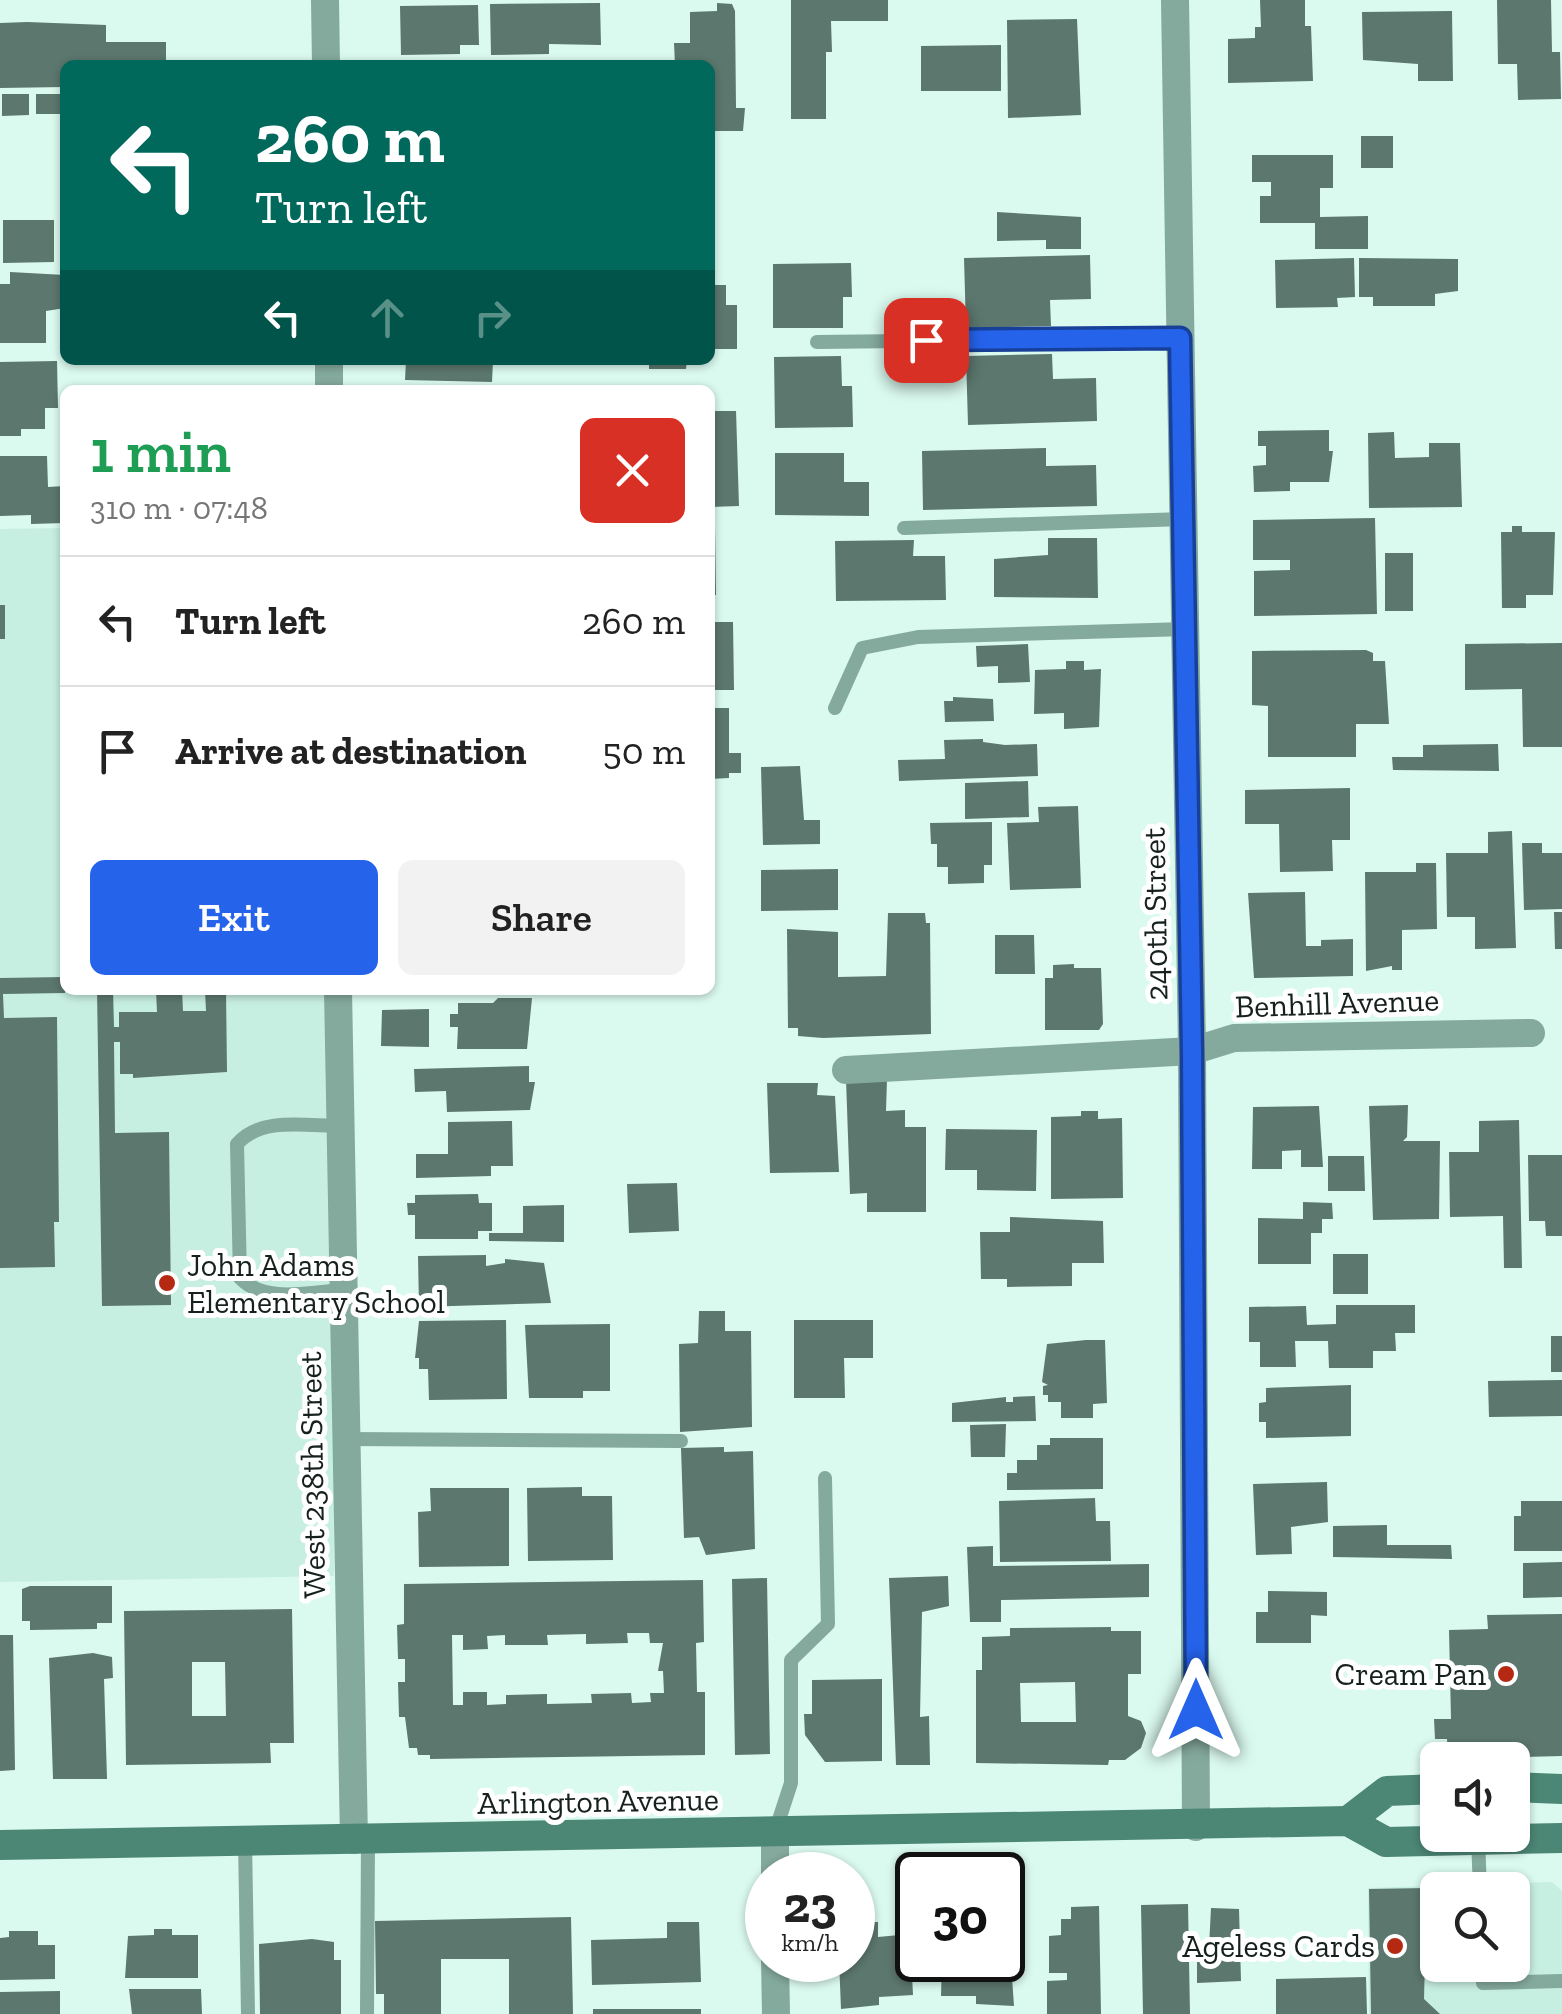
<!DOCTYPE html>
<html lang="en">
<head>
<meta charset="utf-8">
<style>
  :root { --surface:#fff; --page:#f2f2f2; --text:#222; --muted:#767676; --line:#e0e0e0; --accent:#2563eb }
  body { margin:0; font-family:"Zilla Slab",serif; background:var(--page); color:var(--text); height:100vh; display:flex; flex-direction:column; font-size:38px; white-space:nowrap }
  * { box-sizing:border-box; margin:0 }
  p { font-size:32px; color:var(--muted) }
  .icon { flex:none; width:55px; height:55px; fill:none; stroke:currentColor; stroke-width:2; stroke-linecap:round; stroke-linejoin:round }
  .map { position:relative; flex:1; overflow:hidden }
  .drawer { position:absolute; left:60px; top:385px; width:655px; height:610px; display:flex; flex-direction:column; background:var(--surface); border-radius:15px; box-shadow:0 2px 8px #0004 }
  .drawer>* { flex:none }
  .hud { position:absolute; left:60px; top:60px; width:655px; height:305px; border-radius:15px; box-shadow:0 2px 8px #0004; background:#00695c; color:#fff; overflow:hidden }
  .tools { position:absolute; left:1420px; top:1742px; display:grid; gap:20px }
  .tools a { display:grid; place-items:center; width:110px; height:110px; border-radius:15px; background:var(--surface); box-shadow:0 2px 8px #0004; font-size:50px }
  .speed { position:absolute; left:745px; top:1852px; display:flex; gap:20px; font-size:50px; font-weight:700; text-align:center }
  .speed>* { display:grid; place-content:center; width:130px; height:130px; border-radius:50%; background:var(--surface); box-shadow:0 2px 8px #0004; line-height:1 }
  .speed small { font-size:25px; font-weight:400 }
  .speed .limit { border:5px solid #111; border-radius:15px; background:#fff; color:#111 }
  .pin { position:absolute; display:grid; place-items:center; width:85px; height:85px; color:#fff; margin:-42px; border-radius:20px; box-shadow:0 5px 15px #0006 }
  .me { position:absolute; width:110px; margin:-55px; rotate:0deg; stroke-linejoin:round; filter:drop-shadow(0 0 8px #0008) }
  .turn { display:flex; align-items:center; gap:35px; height:210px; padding:0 30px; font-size:45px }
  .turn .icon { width:130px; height:130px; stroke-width:2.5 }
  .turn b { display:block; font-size:70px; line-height:85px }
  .lanes { display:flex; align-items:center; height:95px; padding:0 30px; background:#0003; justify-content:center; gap:50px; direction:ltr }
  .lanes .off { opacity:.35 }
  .round { display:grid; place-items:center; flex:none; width:105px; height:105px; border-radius:15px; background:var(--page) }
  .head { display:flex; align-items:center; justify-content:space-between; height:170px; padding:0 30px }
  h1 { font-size:60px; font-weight:600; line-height:75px; color:#1e9e55 }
  .action { display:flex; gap:20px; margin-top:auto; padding:20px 30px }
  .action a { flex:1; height:115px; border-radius:15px; background:var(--accent); color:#fff; font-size:40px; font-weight:600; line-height:115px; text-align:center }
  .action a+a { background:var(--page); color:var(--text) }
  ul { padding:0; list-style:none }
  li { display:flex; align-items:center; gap:30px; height:130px; padding:0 30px; border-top:2px solid var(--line) }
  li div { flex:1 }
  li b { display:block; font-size:38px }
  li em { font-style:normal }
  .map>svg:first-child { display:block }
  .built { fill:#c7efe1; fill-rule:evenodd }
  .building { fill:#5c776e; fill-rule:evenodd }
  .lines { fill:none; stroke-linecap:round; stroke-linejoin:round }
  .lane { stroke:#84a99d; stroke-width:14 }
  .street { stroke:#84a99d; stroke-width:28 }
  .secondary { stroke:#4c8675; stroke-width:30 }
  .route-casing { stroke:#184099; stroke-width:25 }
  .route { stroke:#2563eb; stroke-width:18 }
  .poi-dot { fill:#b52912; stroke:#fff; stroke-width:4 }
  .labels { text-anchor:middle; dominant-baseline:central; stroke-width:10; stroke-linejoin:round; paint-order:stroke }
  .street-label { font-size:32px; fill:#16211d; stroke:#fff }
  .poi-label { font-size:32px; fill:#16211d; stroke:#fff; text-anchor:end }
</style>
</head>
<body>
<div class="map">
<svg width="1562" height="2014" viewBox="0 0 1562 2014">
  <rect width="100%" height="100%" fill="#daf9ef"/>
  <g class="built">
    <polygon points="65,528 65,990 332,990 334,1576 0,1582 0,529"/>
    <path d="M1552,1882L1562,1891V2014H1369L1368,1888ZM1438,1890H1512V1965H1438Z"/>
  </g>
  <g class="building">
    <polygon points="791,0 888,0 888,21 831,21 832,52 826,52 826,119 791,119"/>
    <polygon points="1260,0 1305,0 1305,26 1311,26 1313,81 1228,83 1228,39 1255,38 1255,27 1261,27"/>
    <polygon points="1497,0 1551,0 1552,52 1560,52 1561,99 1518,100 1517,64 1498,64"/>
    <polygon points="600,3 601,45 549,44 549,54 491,55 490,4"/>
    <polygon points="717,3 732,4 735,11 736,108 745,108 743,131 710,131 710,65 675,65 674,43 690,43 690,12 717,11"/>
    <polygon points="478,5 479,45 460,45 460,54 401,55 400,6"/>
    <polygon points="1452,11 1453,81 1418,81 1418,64 1363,60 1362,12"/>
    <polygon points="1077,19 1081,115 1008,118 1007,20"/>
    <polygon points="27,22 106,25 106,42 166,42 166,65 65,65 65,87 0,88 0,23"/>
    <polygon points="1001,45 1001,91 921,91 921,46"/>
    <polygon points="2,94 29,94 29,115 2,116"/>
    <rect x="36" y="94" width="29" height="20"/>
    <rect x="1361" y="136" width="32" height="32"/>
    <polygon points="1252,155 1333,155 1333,188 1320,188 1320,217 1368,216 1368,249 1315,249 1315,223 1260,223 1260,196 1271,196 1271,182 1252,182"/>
    <polygon points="997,212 1081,217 1081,249 1046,249 1046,240 997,241"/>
    <polygon points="3,220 54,220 54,262 3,263"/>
    <polygon points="1090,255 1091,299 1050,300 1051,326 966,328 964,258"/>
    <polygon points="1354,258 1355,297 1337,298 1338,307 1276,308 1275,260"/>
    <polygon points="1359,258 1458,259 1458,291 1435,294 1435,306 1373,306 1373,297 1359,297"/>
    <polygon points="851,263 852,297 843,297 843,328 773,328 773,264"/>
    <polygon points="10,272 65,275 65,308 46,311 46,343 0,343 0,284 10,284"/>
    <polygon points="710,285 726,285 726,305 737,305 737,349 710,349"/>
    <polygon points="1052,354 1053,379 1096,378 1097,421 968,425 966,356"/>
    <polygon points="841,356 842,386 852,386 853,427 775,428 774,357"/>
    <polygon points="406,360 493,360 492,382 405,380"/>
    <polygon points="649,360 687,360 686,369 649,369"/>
    <polygon points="57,361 58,408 45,408 45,429 21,429 21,436 0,436 0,362"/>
    <polygon points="710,411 736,411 739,506 710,507"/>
    <polygon points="1329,430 1329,451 1333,451 1329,482 1290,482 1290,491 1254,492 1253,466 1266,465 1266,446 1258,446 1258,431"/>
    <polygon points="1394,432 1395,458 1429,457 1429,443 1460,443 1462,507 1369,508 1368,433"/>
    <polygon points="1046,448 1046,466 1096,465 1097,506 923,510 922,451"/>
    <polygon points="775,453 844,453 844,482 869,482 869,516 775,515"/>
    <polygon points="0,456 47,456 48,487 65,486 65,523 31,524 31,515 0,516"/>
    <polygon points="1375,518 1377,614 1254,616 1254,571 1290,570 1290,560 1253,560 1253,520"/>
    <polygon points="1512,526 1522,526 1522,532 1555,532 1553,595 1526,595 1526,608 1502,608 1501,532 1512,532"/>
    <polygon points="710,527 715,527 716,595 710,595"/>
    <polygon points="1048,538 1097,538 1098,598 994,597 994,559 1048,555"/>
    <polygon points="914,540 913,556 945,556 946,600 836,601 835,541"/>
    <rect x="1385" y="553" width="28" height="58"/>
    <rect x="0" y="605" width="5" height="34"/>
    <polygon points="710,622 733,622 734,690 710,690"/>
    <polygon points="1562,643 1562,747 1523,747 1522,689 1465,690 1465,644"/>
    <polygon points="1028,644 1030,682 998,683 998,666 977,667 976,646"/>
    <polygon points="1366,650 1373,653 1373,661 1385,661 1389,724 1356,724 1356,757 1268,757 1268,706 1252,705 1252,651"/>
    <polygon points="1066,661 1084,661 1084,670 1101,669 1099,727 1064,729 1064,713 1034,714 1035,670 1066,669"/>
    <polygon points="953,697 993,699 994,721 945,722 944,701 953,701"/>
    <polygon points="710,708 729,708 729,753 741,753 741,773 729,773 729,778 710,779"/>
    <polygon points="983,739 983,742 1005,745 1037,744 1038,776 899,781 898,760 945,759 944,740"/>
    <polygon points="1498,744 1499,771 1393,770 1392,757 1423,757 1423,745"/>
    <polygon points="800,766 804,820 820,820 820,844 763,845 761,767"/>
    <polygon points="1028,781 1029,817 965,819 965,783"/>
    <polygon points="1350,788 1350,840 1332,840 1333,871 1280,872 1279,824 1245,824 1245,790"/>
    <polygon points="1078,806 1081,888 1010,890 1007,823 1039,822 1038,807"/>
    <polygon points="992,822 992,865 984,865 984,883 948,884 948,867 937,867 937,844 931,844 930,823"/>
    <polygon points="1512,831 1516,948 1475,949 1475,917 1447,917 1446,853 1488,853 1488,832"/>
    <polygon points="1522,843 1542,843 1542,853 1562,853 1562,909 1524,910"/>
    <polygon points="1416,863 1436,863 1437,929 1402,930 1402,970 1392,970 1392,966 1366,971 1365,872 1416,872"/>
    <polygon points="838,869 838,910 761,911 761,870"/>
    <polygon points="1305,892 1306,946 1321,946 1321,940 1353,939 1353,976 1254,978 1248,893"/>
    <polygon points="1554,912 1562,912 1562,949 1555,949"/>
    <polygon points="888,913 925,913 926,923 930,923 931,1034 823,1038 798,1036 798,1028 788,1028 787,929 838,932 838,977 886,976"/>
    <polygon points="995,935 1034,935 1035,974 995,974"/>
    <polygon points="1074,964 1074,968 1101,968 1103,1024 1099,1030 1045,1030 1045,978 1053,978 1053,965"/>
    <polygon points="65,977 65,993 3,994 4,1018 57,1017 59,1222 54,1222 55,1267 0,1268 0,978"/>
    <polygon points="97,990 113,990 114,1027 119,1027 119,1012 157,1012 156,990 182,990 183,1011 206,1011 205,990 226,990 227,1072 133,1078 133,1074 120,1074 120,1042 114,1042 115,1133 169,1132 171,1305 102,1306"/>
    <polygon points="498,998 532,998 527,1049 457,1049 458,1027 450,1027 450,1014 458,1014 458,1003 493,1003"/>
    <polygon points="429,1009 429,1047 381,1046 382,1010"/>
    <polygon points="529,1066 529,1082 535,1082 530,1110 447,1112 446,1091 415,1092 414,1069"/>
    <polygon points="846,1079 887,1079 886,1111 905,1110 905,1127 926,1127 926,1212 867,1212 867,1193 850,1194"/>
    <polygon points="767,1083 818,1083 817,1095 835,1096 839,1172 770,1173"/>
    <polygon points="1408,1105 1407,1137 1403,1141 1440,1141 1439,1219 1373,1220 1369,1106"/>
    <polygon points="1319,1106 1323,1167 1301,1167 1301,1150 1282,1151 1282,1169 1252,1169 1253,1107"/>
    <polygon points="1081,1111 1098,1111 1098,1119 1122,1118 1123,1198 1051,1199 1051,1117 1081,1116"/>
    <polygon points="1519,1120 1522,1268 1504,1268 1503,1216 1450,1217 1449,1152 1479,1152 1479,1121"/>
    <polygon points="512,1121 513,1166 491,1166 491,1176 416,1178 416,1154 448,1154 448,1122"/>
    <polygon points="946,1129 1037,1130 1036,1191 977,1190 977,1170 945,1170"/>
    <polygon points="1528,1155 1562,1155 1562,1236 1546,1236 1545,1221 1529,1221"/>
    <polygon points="1328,1156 1364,1156 1365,1191 1328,1191"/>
    <polygon points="677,1183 679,1231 629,1233 627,1184"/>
    <polygon points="478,1194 479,1203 492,1203 492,1231 478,1231 478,1239 415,1239 415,1215 408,1215 407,1203 415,1203 415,1195"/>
    <polygon points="1303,1202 1332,1203 1333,1219 1322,1219 1322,1233 1311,1233 1311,1264 1258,1264 1258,1218 1303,1219"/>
    <polygon points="564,1205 564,1242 489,1241 489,1233 523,1233 523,1206"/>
    <polygon points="1010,1217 1103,1221 1104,1263 1072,1263 1072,1286 1007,1287 1007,1279 981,1279 980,1232 1010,1232"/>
    <rect x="1333" y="1254" width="35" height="40"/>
    <polygon points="486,1255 486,1266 505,1263 505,1259 544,1263 551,1303 419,1307 418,1256"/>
    <polygon points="1336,1305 1415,1305 1415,1333 1395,1333 1396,1351 1373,1351 1373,1368 1329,1368 1328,1341 1295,1341 1296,1367 1260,1367 1260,1342 1249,1342 1249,1307 1306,1306 1307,1325 1336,1324"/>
    <polygon points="699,1311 725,1311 725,1331 751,1331 752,1427 680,1432 679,1344 698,1343"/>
    <polygon points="506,1320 507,1399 429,1400 428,1369 419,1369 419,1358 415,1358 419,1321"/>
    <polygon points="794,1320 873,1320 873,1358 844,1358 845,1398 794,1398"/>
    <polygon points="610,1324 610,1391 583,1391 583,1398 529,1398 525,1325"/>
    <rect x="1551" y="1336" width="11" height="36"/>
    <polygon points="1086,1340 1105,1340 1107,1403 1093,1404 1093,1418 1061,1418 1061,1402 1048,1402 1048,1395 1043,1395 1043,1386 1048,1385 1042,1382 1047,1344"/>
    <polygon points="1562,1380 1562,1416 1489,1417 1488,1381"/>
    <polygon points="1351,1385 1351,1436 1266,1438 1266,1422 1259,1422 1259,1403 1266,1402 1266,1388"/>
    <polygon points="1035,1396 1036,1421 952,1422 952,1403 1006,1397 1006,1402 1013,1402 1013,1397"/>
    <polygon points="1006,1424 1005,1457 971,1457 970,1425"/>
    <polygon points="1050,1438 1103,1438 1103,1489 1007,1490 1007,1473 1017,1473 1017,1460 1037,1460 1037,1445 1050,1445"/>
    <polygon points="724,1447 724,1452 753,1451 755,1549 706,1555 699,1537 684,1538 681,1448"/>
    <polygon points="1327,1482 1328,1522 1291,1527 1292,1554 1256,1555 1253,1484"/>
    <polygon points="582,1487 582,1496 612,1496 613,1560 528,1561 527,1488"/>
    <polygon points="430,1488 509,1488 509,1566 419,1567 418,1512 431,1511"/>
    <polygon points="1095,1498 1096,1521 1110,1521 1111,1561 1000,1562 999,1501"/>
    <polygon points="1521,1501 1562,1501 1562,1551 1514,1551 1514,1516 1521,1516"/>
    <polygon points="1387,1525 1387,1545 1451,1545 1452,1559 1333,1557 1333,1526"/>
    <polygon points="993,1546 993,1566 1149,1564 1149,1597 1001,1600 1001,1622 970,1622 967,1547"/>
    <polygon points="1562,1562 1562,1597 1523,1598 1523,1563"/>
    <polygon points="948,1576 949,1606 922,1612 920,1717 929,1716 930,1765 896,1765 889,1578"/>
    <polygon points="767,1578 770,1754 735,1755 732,1579"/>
    <path d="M703,1580L704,1642L696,1643L697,1692H705V1755L430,1759V1755H418L417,1748H409L405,1717H399L398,1682H405V1659H398L397,1625L404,1624V1584ZM627,1633H649L650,1643H663L658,1671H663L664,1693H650L651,1702L632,1703L631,1693L591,1694L592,1703L547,1704V1694L506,1695V1704L487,1705V1692H463V1705H453L452,1635H463V1650L488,1649L487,1636L505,1635V1645H548L547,1635L586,1634V1644L628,1643Z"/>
    <polygon points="30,1586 112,1586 112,1623 97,1623 97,1629 30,1630 30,1621 22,1621 22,1589"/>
    <polygon points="1268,1591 1327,1592 1327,1616 1311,1615 1311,1643 1256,1643 1256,1612 1268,1612"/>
    <path d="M292,1609L294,1743H270L271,1763L126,1765L124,1611ZM192,1662H225L226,1716H192Z"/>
    <polygon points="1562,1614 1562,1756 1448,1759 1447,1739 1435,1739 1434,1719 1451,1719 1449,1630 1488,1629 1487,1615"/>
    <path d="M1111,1627V1631H1141V1674H1128V1716L1141,1721L1146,1733L1141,1748L1125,1760H1109L1108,1765L976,1763V1670H982V1637L1010,1636V1628ZM1075,1682L1076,1722H1021L1020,1683Z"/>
    <polygon points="0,1635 13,1635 15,1770 0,1771"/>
    <polygon points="93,1653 112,1657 113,1678 104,1679 107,1779 53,1779 49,1658"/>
    <polygon points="882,1679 882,1761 825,1762 805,1735 804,1714 812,1714 812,1680"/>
    <polygon points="1427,1888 1424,1999 1440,2014 1371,2014 1369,1889"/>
    <polygon points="1188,1904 1190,2014 1143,2014 1141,1905"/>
    <polygon points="1099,1906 1101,2014 1047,2014 1047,1981 1067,1980 1067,1973 1049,1973 1049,1936 1061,1935 1061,1919 1071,1919 1071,1907"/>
    <polygon points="1211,1908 1239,1909 1241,1981 1197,1983 1197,1947 1209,1947"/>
    <polygon points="571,1917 573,2014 509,2014 509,1959 441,1959 441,2014 384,2014 384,1994 376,1994 375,1921"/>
    <polygon points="667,1922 699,1922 701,1982 592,1985 591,1940 667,1938"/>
    <polygon points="866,1922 878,1922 878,1937 910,1934 913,1995 879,1997 879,2005 841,2009 839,1960 852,1960 852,1928 867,1928"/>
    <polygon points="1002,1925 1015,1925 1011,1963 1014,2006 976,2004 976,1996 941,1996 942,1960 1002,1960"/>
    <polygon points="154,1929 172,1929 172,1935 198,1935 198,1978 125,1978 128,1936 154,1935"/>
    <polygon points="9,1931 38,1931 38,1945 55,1945 55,1979 0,1980 0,1938 9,1937"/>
    <polygon points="312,1939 334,1942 334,1960 341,1960 341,2014 260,2014 259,1944"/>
    <polygon points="1366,1977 1367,2014 1276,2014 1276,1979"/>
    <polygon points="129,1989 201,1989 202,2014 132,2014"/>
    <polygon points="60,1991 60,2014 0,2014 0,1992"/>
    <rect x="593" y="2009" width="108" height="5"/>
  </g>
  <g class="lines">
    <g class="lane">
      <polyline points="817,342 1181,338"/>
      <polyline points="904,528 1184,519"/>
      <polyline points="835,708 862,648 918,637 1186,629"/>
      <path d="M341,1126C307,1126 261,1116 237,1144L240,1278C265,1304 310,1292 343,1290"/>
      <polyline points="347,1439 681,1441"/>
      <polyline points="775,1832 791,1783 791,1660 828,1624 825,1478"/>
      <polyline points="1478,1839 1480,1890"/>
      <polyline points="245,1841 248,2014"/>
      <polyline points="1482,1965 1483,1983 1562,1981"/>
      <polyline points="367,2014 368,1839"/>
    </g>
    <g class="street">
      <polyline points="325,0 326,65"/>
      <polyline points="1175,0 1192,1051 1196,1827"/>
      <polyline points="329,360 329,390"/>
      <polyline points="338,990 354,1840"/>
      <polyline points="846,1070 1192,1051 1234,1038 1531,1033"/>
      <polyline points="775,1833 775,1875"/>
      <polyline points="775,1960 776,2014"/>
    </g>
    <g class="secondary">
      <polyline points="1512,1787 1562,1789"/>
      <polyline points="1348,1821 1387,1791 1438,1789"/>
      <polyline points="0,1845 1348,1821 1386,1842 1562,1838"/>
    </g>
  </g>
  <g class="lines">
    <g class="route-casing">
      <polyline id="route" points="926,340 1180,338 1192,1051 1196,1710"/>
    </g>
    <use href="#route" class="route"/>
  </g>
  <g class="poi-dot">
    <circle cx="167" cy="1283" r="10"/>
    <circle cx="1506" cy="1674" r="10"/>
    <circle cx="1395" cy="1946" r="10"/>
  </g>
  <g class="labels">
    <g class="street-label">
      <text transform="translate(1155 914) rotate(-91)">240th Street</text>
      <text transform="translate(1337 1003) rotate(-2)">Benhill Avenue</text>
      <text transform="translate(312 1475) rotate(-91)">West 238th Street</text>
      <text transform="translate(598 1801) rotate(-1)">Arlington Avenue</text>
    </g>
    <g class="poi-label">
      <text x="187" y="1265" text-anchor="start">John Adams<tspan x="187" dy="37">Elementary School</tspan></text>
      <text x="1486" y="1674">Cream Pan</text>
      <text x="1375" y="1946">Ageless Cards</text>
    </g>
  </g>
</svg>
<div class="tools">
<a><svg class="icon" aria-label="sound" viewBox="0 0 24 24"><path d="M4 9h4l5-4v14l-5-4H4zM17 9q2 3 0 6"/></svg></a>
<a><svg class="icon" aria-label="search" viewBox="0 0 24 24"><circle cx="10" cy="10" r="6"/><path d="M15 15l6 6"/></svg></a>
</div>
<div class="speed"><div>23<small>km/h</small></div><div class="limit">30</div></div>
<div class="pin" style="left:926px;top:340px;background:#d93025"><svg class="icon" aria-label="arrive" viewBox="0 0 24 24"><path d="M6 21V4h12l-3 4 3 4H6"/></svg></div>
<svg class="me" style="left:1196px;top:1710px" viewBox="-20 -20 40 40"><path d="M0-17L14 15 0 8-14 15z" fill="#2563eb" stroke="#fff" stroke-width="4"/></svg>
<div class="hud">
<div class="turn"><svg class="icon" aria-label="left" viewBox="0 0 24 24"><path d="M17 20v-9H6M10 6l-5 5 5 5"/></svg><div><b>260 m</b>Turn left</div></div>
<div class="lanes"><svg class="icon" aria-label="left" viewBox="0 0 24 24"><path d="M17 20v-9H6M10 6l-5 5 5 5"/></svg><svg class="icon off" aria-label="ahead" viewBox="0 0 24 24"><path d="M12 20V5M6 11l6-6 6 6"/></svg><svg class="icon off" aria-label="right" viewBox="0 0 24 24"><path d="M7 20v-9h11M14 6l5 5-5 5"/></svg></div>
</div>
<section class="drawer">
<div class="head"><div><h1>1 min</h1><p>310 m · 07:48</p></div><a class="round" style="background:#d93025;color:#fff"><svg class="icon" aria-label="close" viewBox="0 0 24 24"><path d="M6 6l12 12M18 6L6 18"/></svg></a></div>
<ul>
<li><svg class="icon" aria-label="left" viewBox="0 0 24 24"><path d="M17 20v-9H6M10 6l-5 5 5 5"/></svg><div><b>Turn left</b></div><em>260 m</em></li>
<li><svg class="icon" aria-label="arrive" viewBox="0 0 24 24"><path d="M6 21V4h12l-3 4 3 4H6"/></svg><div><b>Arrive at destination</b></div><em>50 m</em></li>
</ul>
<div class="action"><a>Exit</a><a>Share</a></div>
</section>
</div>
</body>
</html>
